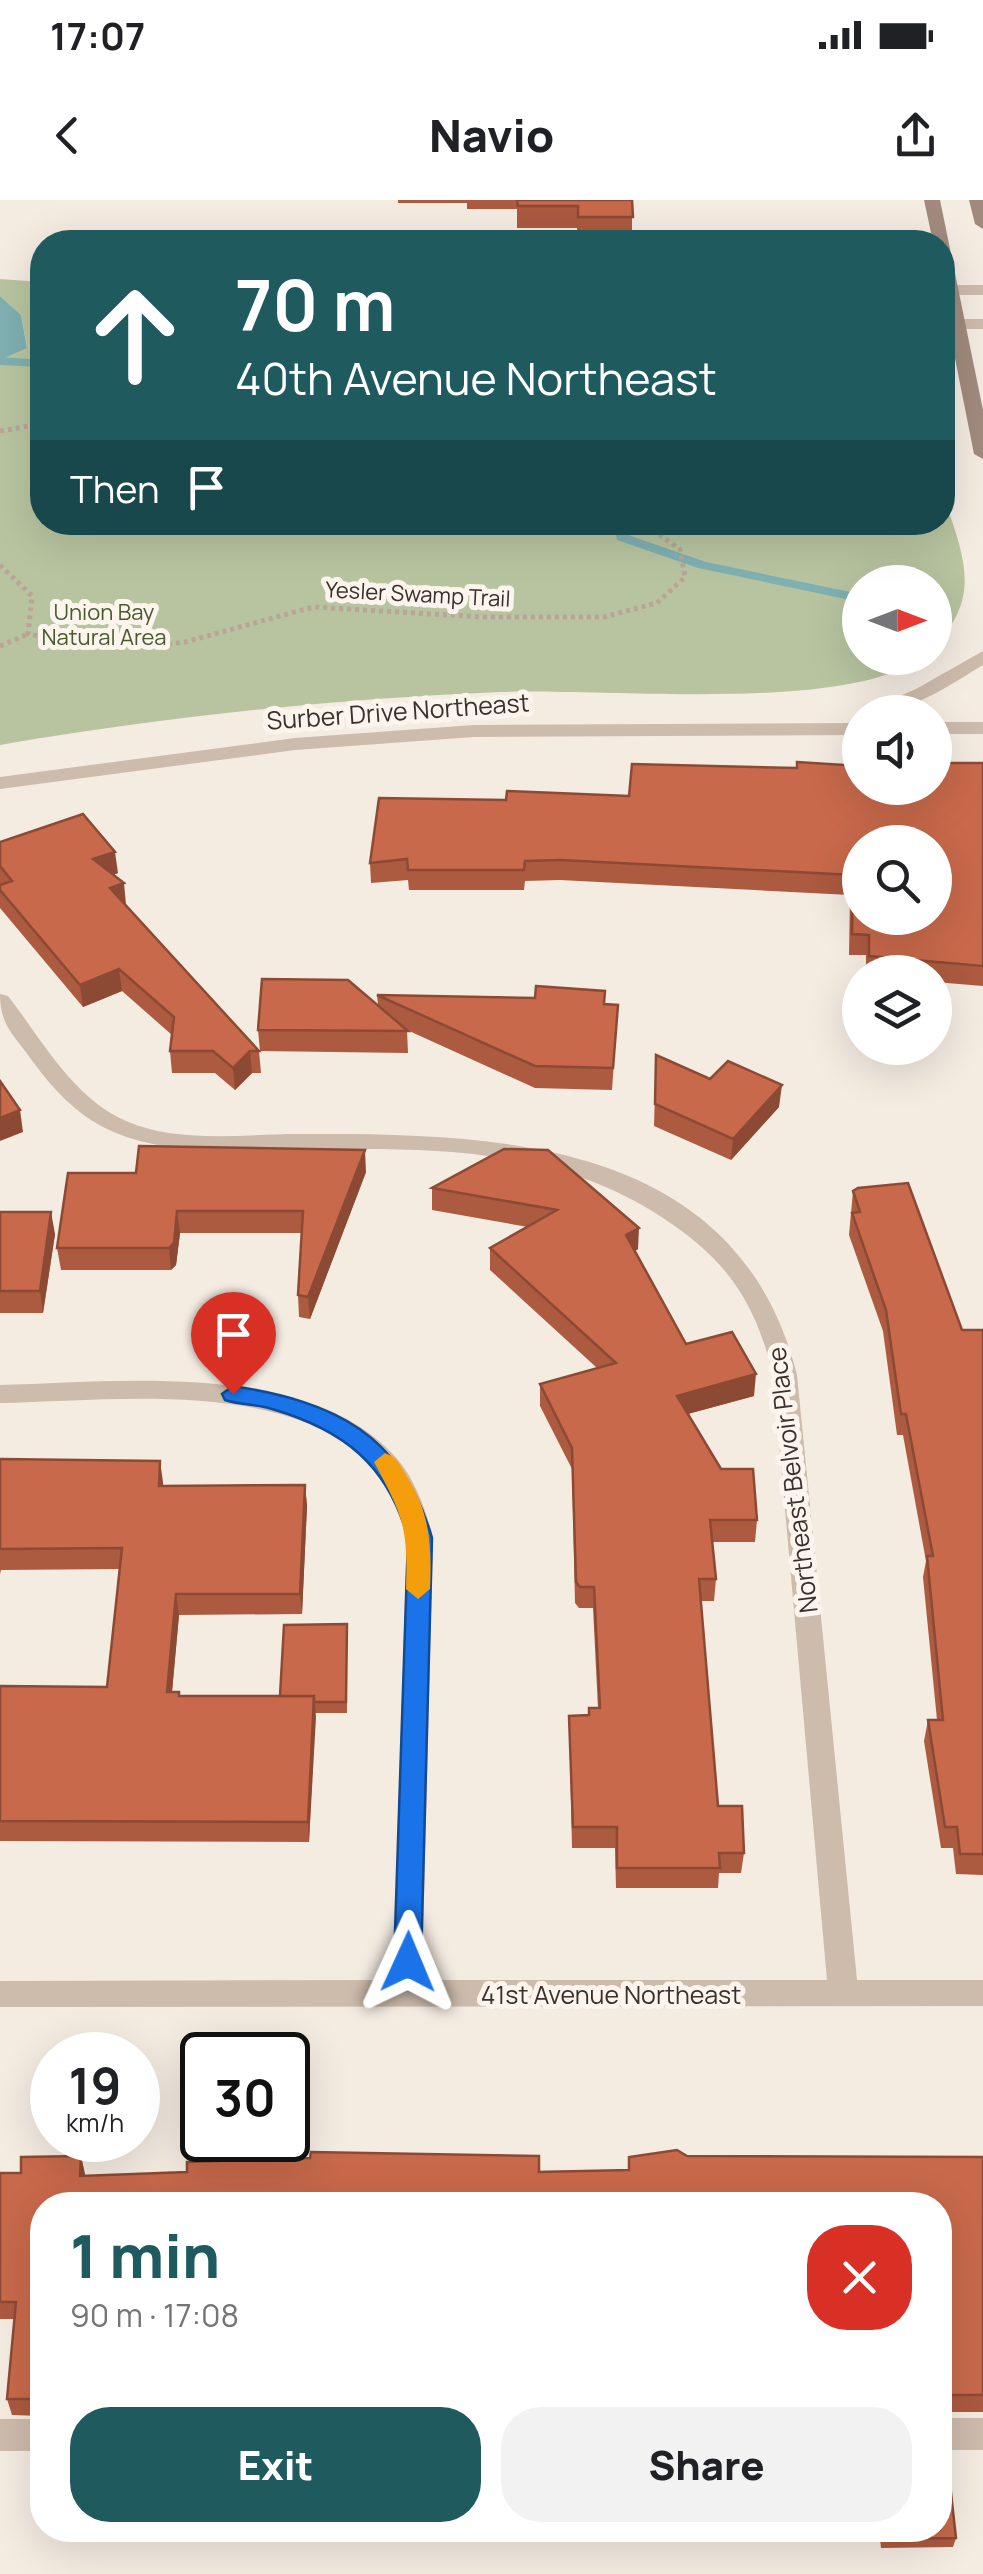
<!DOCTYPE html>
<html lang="en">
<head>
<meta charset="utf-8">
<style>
  :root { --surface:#fff; --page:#f2f2f2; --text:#202124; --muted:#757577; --accent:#1f5a5e }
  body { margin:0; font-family:Manrope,sans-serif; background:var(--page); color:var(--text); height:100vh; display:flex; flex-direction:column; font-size:38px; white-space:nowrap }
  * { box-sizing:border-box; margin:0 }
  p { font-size:32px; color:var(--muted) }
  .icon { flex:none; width:55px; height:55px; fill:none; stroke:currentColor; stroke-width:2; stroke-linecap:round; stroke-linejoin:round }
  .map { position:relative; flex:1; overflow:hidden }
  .details { position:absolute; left:30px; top:1992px; width:922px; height:350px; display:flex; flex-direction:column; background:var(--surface); border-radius:40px; box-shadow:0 10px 40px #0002 }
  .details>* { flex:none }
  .banner { position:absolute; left:30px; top:30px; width:925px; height:305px; border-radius:40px; box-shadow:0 10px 40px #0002; background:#1f5a5e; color:#fff; overflow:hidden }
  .needle { width:65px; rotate:90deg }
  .buttons { position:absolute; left:842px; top:365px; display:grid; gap:20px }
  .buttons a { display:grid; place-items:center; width:110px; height:110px; border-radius:50%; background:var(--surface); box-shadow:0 10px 40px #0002; font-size:50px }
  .speed { position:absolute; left:30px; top:1832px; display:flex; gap:20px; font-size:50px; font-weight:700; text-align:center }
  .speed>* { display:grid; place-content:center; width:130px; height:130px; border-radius:50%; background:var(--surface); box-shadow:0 10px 40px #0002; line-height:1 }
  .speed small { font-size:25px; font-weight:400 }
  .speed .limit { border:5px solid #111; border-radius:15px; background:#fff; color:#111 }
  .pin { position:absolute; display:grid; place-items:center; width:85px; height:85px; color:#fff; margin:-102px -42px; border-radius:50% 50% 50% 0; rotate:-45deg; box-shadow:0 0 10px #0007 }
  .pin .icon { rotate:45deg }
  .me { position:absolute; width:110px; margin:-55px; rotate:1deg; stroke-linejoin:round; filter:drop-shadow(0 0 8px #0008) }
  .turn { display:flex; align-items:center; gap:35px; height:210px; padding:0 40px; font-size:45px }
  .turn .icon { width:130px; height:130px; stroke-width:2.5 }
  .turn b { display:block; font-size:70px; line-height:85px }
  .then { display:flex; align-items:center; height:95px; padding:0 40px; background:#0003; gap:20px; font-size:38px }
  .round { display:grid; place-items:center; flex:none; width:105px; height:105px; border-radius:40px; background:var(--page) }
  .head { display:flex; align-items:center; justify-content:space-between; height:170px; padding:0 40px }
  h1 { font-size:60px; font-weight:800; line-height:75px; color:var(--accent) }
  .button { display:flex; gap:20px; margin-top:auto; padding:20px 40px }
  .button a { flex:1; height:115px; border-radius:40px; background:var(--accent); color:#fff; font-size:40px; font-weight:800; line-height:115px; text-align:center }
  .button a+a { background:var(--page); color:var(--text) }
  .status { display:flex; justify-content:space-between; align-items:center; height:70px; padding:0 50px; background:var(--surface); direction:ltr }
  .status svg { height:28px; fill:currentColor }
  header { display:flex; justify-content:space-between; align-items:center; height:130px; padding:0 40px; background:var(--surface); font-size:45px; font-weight:800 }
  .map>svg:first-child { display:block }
  .green { fill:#b8c4a0 }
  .water { fill:#7fb0b2 }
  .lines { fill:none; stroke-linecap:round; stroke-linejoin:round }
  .stream { fill:#7fb0b2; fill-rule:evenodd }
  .path { stroke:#b9a596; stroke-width:5; stroke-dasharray:4 4; stroke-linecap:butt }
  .lane { fill:#cdbbac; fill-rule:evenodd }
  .street { fill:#cdbbac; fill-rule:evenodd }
  .secondary { fill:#a18a7d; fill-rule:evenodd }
  .wall { fill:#ac5a40 }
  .shaded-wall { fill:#8c4a34 }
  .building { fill:#c8694b; stroke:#8c4a34; stroke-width:2.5; fill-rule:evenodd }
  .route { fill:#1a73e8; stroke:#114b97; stroke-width:2.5 }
  .slow { fill:#f59e0b }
  .labels { text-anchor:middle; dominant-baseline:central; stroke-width:10; stroke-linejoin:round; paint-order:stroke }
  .far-street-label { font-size:22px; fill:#3b302b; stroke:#fbf5ee }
  .far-park-label { font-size:22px; fill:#4a5a2e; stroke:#fbf5ee }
  .street-label { font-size:25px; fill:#3b302b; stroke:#fbf5ee }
</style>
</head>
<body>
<div class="status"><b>17:07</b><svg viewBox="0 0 49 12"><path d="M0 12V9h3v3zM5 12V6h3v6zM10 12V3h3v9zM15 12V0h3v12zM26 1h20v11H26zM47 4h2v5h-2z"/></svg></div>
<header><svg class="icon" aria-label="back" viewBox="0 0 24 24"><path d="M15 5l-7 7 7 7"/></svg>Navio<svg class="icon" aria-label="share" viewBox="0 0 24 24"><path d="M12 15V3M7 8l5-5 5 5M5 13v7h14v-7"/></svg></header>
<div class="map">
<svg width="983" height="2374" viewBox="0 0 983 2374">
  <rect width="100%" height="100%" fill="#f4ebe1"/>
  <path class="green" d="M0,79L42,82V322H942L943,294C963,355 983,396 935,445V382H860V458H920C848,513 598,488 500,492C332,499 165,517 0,545V160L27,147L21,115L0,96Z"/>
  <polygon class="water" points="0,96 21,115 27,148 0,160"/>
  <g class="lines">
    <g class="stream">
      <polygon points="0,157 42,160 42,167 0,165"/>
      <polygon points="613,322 626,322 628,335 706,362 855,393 860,394 860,399 855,401 698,368 617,340"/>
    </g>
    <g class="path">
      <polyline points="0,231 42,224"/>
      <polyline points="0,365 32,396 28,434 91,446 153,446 185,442 313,407 483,417 604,417 657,403 685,377 680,349 641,322"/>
      <polyline points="0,446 28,434"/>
    </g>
    <g class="lane">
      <rect x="942" y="85" width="41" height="10"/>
      <rect x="940" y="2218" width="43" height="32"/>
      <rect x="0" y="2219" width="42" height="32"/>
    </g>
    <g class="street">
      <polygon points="983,119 983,129 957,129 949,124 957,119"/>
      <path d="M983,451V465C945,488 908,515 862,512L916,489Z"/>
      <rect x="935" y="522" width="48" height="12"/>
      <polygon points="860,523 860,535 474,537 295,550 0,589 0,577 295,538 474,525"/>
      <path d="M0,794L8,796C42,840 73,898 126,921C178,944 245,934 299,934C499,933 738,939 797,1175L857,1780H983V1806L0,1807V1781L393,1780L407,1337C401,1316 394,1291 380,1274C298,1176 115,1201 0,1203V1185C119,1182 314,1159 399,1261C416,1282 426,1311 433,1337L422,1780H827L773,1175C755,1101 727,1060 663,1018C521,924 350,956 189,949C111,942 73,918 28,855C11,832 0,823 0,794Z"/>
    </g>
    <g class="secondary">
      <polygon points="924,0 940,0 983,210 983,259 974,254 942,93 942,42 933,42"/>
      <polygon points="969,0 983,0 983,29 975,24"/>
    </g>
  </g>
  <g class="wall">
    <polygon points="398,0 632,0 632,38 578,38 577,28 517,28 517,9 467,9 467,3 398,3"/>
    <polygon points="983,563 983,786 935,782 935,772 866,772 866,755 849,755 850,695 560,680 525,681 524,690 409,690 408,680 371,683 370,663 506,600 860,588"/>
    <polygon points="0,642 118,673 113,675 126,705 259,851 261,873 252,873 235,890 215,873 172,873 170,851 172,835 122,791 83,807 0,708"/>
    <polygon points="377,795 618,805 612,890 535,888 407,830 408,853 260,851 258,830 378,805"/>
    <polygon points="656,855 710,879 779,907 731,960 654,926"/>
    <polygon points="504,949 638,1049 635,1051 686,1144 754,1196 688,1214 721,1269 757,1320 755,1342 712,1342 716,1379 714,1401 701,1401 718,1606 744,1653 741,1673 719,1673 718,1688 616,1688 615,1648 572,1648 569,1516 588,1515 598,1508 593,1408 579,1408 575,1403 572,1269 540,1206 540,1184 597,1168 490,1070 490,1048 528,1027 432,1010 432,988"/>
    <polygon points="366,972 310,1119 299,1117 298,1095 302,1033 180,1033 176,1065 171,1070 61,1070 57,1048 68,973"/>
    <polygon points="853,991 962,1130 983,1130 983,1675 956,1674 953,1648 941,1648 924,1541 928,1520 937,1520 923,1377 926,1361 903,1235 897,1235 883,1131 849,1035"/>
    <polygon points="0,1012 55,1034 43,1113 0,1113"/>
    <polygon points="0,1259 163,1282 163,1286 305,1285 307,1306 302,1414 179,1415 172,1492 179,1492 180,1496 280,1496 347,1424 347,1513 315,1513 309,1642 0,1641 0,1486 107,1487 119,1369 1,1370 0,1374"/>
    <polygon points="81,1956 85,1976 628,1970 629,1957 983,1957 983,2212 940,2212 940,2005 42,2005 42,2216 12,2215 7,2199 14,2119 0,2119 0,1973 21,1973"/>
    <polygon points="879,2330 940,2330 956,2338 953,2347 881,2348"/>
  </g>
  <g class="shaded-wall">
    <polygon points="115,652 118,673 96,681 93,659"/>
    <polygon points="124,683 126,705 110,688"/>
    <polygon points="119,769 122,791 83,807 80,785"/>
    <polygon points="250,851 252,873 235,890 233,868"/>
    <polygon points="782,885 779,907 731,960 733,939"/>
    <polygon points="20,910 23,932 0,941 0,918"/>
    <polygon points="365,950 366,972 310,1119 308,1097"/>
    <polygon points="177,1011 180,1033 176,1065 171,1070 169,1048"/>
    <polygon points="51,1012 55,1034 43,1113 40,1091"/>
    <polygon points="639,1028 638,1049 625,1057 626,1035"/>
    <polygon points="756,1174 754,1196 676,1217 677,1196"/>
    <polygon points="160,1261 163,1282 162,1307 159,1286"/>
    <polygon points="305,1285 307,1306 302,1414 300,1394"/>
    <polygon points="176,1394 179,1415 170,1513 167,1492"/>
    <polygon points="314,1496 316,1517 309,1642 308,1622"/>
    <polygon points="81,1956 85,1974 84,1994 80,1976"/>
  </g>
  <g class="building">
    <polygon points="517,0 632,0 633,17 578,17 578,6 518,6"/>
    <path d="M797,562L860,566V588H935V563H983V766L869,756V735L852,734L853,675L561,660L525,661L524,670H408L407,659L370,663L379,598L506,600L507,591L629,596L632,564L797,568ZM860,642H935V718H860Z"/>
    <polygon points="83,614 115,652 93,659 124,683 110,688 259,851 250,851 233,868 213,851 170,851 174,817 119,769 80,785 0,690 0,685 12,681 0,666 0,642"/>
    <polygon points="262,779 348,780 408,831 258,830"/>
    <polygon points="536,786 605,791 604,804 618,805 613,868 535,866 377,795 535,798"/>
    <polygon points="656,855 710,879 728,861 782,885 733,939 655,904"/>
    <polygon points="0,881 20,910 0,918"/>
    <polygon points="139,946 365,950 308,1097 298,1095 303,1011 177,1011 174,1043 169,1048 57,1048 68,973 136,973"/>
    <polygon points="504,949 548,950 639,1028 626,1035 686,1144 732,1132 756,1174 677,1196 721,1269 753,1269 757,1320 710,1320 716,1379 699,1379 718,1606 742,1606 744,1653 719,1653 720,1668 617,1668 617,1627 573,1627 569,1516 589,1515 589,1508 600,1508 594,1387 580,1387 576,1382 572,1248 540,1184 616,1163 490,1048 557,1010 432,988"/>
    <polygon points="908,983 962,1130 983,1130 983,1654 960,1654 957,1627 945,1627 928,1520 943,1520 927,1356 933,1356 906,1214 901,1214 886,1110 852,1013 860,1012 853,991 858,988"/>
    <polygon points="0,1012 51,1012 40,1091 0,1091"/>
    <polygon points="0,1259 160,1261 159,1286 305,1285 300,1394 176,1394 167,1492 179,1492 179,1496 314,1496 308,1622 0,1621 0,1486 107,1487 122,1348 0,1349"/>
    <polygon points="347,1424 346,1502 314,1502 314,1496 280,1496 284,1425"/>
    <polygon points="677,1950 687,1956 983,1957 983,2195 940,2195 940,2005 42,2005 42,2199 7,2199 16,2102 0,2102 0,1973 21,1973 21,1957 81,1956 80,1976 187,1972 187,1962 310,1958 311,1952 539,1956 539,1972 629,1970 629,1957"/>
    <polygon points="940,2266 948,2266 956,2338 883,2339 882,2330 940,2330"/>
  </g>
  <path class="route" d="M233,1186C335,1202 402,1234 432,1338L421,1762L417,1771H398L394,1762L408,1338C388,1265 344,1230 272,1209C257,1204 240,1205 225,1200L222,1194Z"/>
  <path class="slow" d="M385,1253C397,1257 400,1265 406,1275C430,1312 432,1346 430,1389L418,1399L406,1389C408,1326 403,1316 374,1262Z"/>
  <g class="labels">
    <g class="far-street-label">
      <text transform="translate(418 394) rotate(3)">Yesler Swamp Trail</text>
    </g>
    <g class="far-park-label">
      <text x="104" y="412">Union Bay<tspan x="104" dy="25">Natural Area</tspan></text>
    </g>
    <g class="street-label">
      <text transform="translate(398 511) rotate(-4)">Surber Drive Northeast</text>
      <text transform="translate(792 1280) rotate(-97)">Northeast Belvoir Place</text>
      <text x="611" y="1794">41st Avenue Northeast</text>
    </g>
  </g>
</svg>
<div class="buttons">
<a><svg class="needle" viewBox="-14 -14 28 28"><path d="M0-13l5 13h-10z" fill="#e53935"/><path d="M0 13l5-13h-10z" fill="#757577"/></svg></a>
<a><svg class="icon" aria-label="sound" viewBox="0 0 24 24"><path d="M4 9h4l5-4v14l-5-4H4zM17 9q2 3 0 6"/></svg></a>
<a><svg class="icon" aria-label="search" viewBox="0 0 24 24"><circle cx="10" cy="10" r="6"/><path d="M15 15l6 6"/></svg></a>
<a><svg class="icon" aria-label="layers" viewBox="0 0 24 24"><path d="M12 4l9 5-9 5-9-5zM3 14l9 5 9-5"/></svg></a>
</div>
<div class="speed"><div>19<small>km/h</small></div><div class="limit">30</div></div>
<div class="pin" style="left:233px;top:1194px;background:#d93025"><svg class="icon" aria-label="arrive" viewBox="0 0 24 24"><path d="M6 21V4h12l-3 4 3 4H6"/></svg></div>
<svg class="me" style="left:408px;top:1762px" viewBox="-20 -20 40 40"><path d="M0-17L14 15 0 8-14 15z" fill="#1a73e8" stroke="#fff" stroke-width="4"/></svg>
<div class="banner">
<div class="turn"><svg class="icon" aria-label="ahead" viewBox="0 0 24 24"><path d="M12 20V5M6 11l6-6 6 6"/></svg><div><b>70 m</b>40th Avenue Northeast</div></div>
<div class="then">Then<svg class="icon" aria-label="arrive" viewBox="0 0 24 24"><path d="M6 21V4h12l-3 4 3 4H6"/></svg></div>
</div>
<section class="details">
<div class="head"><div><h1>1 min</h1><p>90 m · 17:08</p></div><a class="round" style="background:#d93025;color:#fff"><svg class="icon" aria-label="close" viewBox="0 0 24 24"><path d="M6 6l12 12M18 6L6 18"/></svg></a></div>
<div class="button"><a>Exit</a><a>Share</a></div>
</section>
</div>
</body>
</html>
